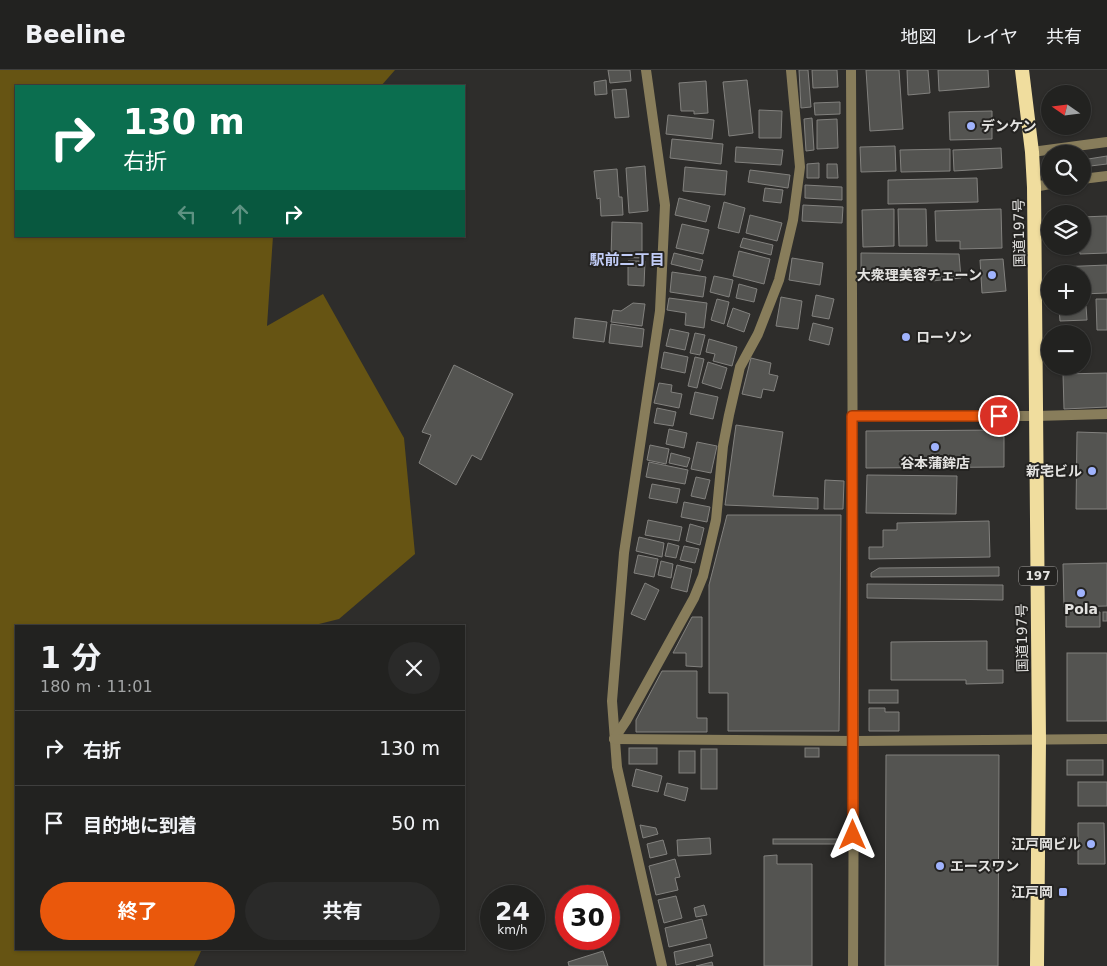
<!DOCTYPE html>
<html lang="ja">
<head>
<meta charset="utf-8">
<style>
  :root { --surface:#222220; --page:#2a2a29; --text:#f1f3f6; --muted:#a2a4a5; --line:#3f3f3e; --accent:#ea580c }
  body { margin:0; font-family:"DejaVu Sans","Noto Sans JP",sans-serif; background:var(--page); color:var(--text); height:100vh; display:flex; flex-direction:column; font-size:19px; white-space:nowrap }
  * { box-sizing:border-box; margin:0 }
  p { font-size:16px; color:var(--muted) }
  .icon { flex:none; width:28px; height:28px; fill:none; stroke:currentColor; stroke-width:2; stroke-linecap:round; stroke-linejoin:round }
  .map { position:relative; flex:1; overflow:hidden }
  .panel { position:absolute; left:15px; top:555px; width:450px; height:325px; display:flex; flex-direction:column; background:var(--surface); border-radius:0px; box-shadow:0 1px 4px #0004,0 0 0 1px var(--line) }
  .panel>* { flex:none }
  .top-card { position:absolute; left:15px; top:15px; width:450px; height:152px; border-radius:0px; box-shadow:0 1px 4px #0004,0 0 0 1px var(--line); background:#0b6e4f; color:#fff; overflow:hidden }
  .needle { width:32px; rotate:284deg }
  .tools { position:absolute; left:1041px; top:15px; display:grid; gap:10px }
  .tools a { display:grid; place-items:center; width:50px; height:50px; border-radius:50%; background:var(--surface); box-shadow:0 1px 4px #0004,0 0 0 1px var(--line); font-size:25px }
  .speed { position:absolute; left:480px; top:815px; display:flex; gap:10px; font-size:25px; font-weight:700; text-align:center }
  .speed>* { display:grid; place-content:center; width:65px; height:65px; border-radius:50%; background:var(--surface); box-shadow:0 1px 4px #0004,0 0 0 1px var(--line); line-height:1 }
  .speed small { font-size:12px; font-weight:400 }
  .speed .limit { border:8px solid #d22; background:#fff; color:#111 }
  .pin { position:absolute; display:grid; place-items:center; width:42px; height:42px; color:#fff; margin:-21px; border:2px solid #fff; border-radius:50%; box-shadow:0 1px 5px #0007 }
  .me { position:absolute; width:55px; margin:-28px; rotate:0deg; stroke-linejoin:round; filter:drop-shadow(0 0 4px #0008) }
  .turn { display:flex; align-items:center; gap:18px; height:105px; padding:0 25px; font-size:22px }
  .turn .icon { width:65px; height:65px; stroke-width:2.5 }
  .turn b { display:block; font-size:35px; line-height:42px }
  .lanes { display:flex; align-items:center; height:48px; padding:0 25px; background:#0003; justify-content:center; gap:25px; direction:ltr }
  .lanes .off { opacity:.35 }
  .round { display:grid; place-items:center; flex:none; width:52px; height:52px; border-radius:26px; background:var(--page) }
  .headline { display:flex; align-items:center; justify-content:space-between; height:85px; padding:0 25px }
  h1 { font-size:30px; font-weight:700; line-height:38px }
  .action { display:flex; gap:10px; margin-top:auto; padding:10px 25px }
  .action a { flex:1; height:58px; border-radius:30px; background:var(--accent); color:#fff; font-size:20px; font-weight:700; line-height:58px; text-align:center }
  .action a+a { background:var(--page); color:var(--text) }
  ul { padding:0; list-style:none }
  li { display:flex; align-items:center; gap:15px; height:75px; padding:0 25px; border-top:1px solid var(--line) }
  li div { flex:1 }
  li b { display:block; font-size:19px }
  li em { font-style:normal }
  header { display:flex; align-items:center; gap:30px; box-sizing:border-box; height:70px; padding:0 25px; background:var(--surface); border-bottom:1px solid var(--line) }
  header strong { font-size:24px }
  nav { display:flex; gap:28px; margin-inline-start:auto; font-size:18px }
  .map>svg:first-child { display:block }
  .green { fill:#665413 }
  .building { fill:#545451; stroke:#82817e }
  .lines { fill:none; stroke-linecap:round; stroke-linejoin:round }
  .service { stroke:#887d5b; stroke-width:10 }
  .minor { stroke:#887d5b; stroke-width:10 }
  .trunk { stroke:#f0dd9e; stroke-width:14 }
  .route-casing { stroke:#983908; stroke-width:12 }
  .route { stroke:#ea580c; stroke-width:9 }
  .poi-dot { fill:#a0b3fd; stroke:#242321; stroke-width:2 }
  .labels { text-anchor:middle; dominant-baseline:central; stroke-width:4; stroke-linejoin:round; paint-order:stroke }
  .shield { fill:#242321; stroke:#aaa9a7; stroke-width:1 }
  .shield-label { font-size:12px; font-weight:bold; fill:#e4e3e1 }
  .poi-label { font-size:14px; font-weight:bold; fill:#e4e3e1; stroke:#242321; text-anchor:end }
  .street-label { font-size:14px; fill:#e4e3e1; stroke:#242321 }
  .neighbourhood-label { font-size:15px; font-weight:bold; fill:#c1ccf6; stroke:#242321 }
</style>
</head>
<body>
<header>
<strong>Beeline</strong>
<nav><a>地図</a><a>レイヤ</a><a>共有</a></nav>
</header>
<div class="map">
<svg width="1107" height="896" viewBox="0 0 1107 896">
  <rect width="100%" height="100%" fill="#2e2d2b"/>
  <polygon class="green" points="0,0 395,0 381,16 16,16 16,166 273,166 267,256 323,224 404,368 415,484 339,549 311,556 16,556 16,879 202,879 194,896 0,896"/>
  <g class="building">
    <polygon points="608,0 630,0 631,11 610,13"/>
    <polygon points="799,0 808,0 811,37 801,38"/>
    <polygon points="812,0 837,0 838,17 813,18"/>
    <polygon points="866,0 899,0 903,59 870,61"/>
    <polygon points="907,0 928,0 930,23 908,25"/>
    <polygon points="938,0 988,0 989,17 939,21"/>
    <polygon points="606,10 607,24 595,25 594,12"/>
    <polygon points="747,10 753,63 729,66 723,12"/>
    <polygon points="706,11 708,43 694,44 694,41 681,41 679,13"/>
    <polygon points="626,19 629,47 615,48 612,20"/>
    <polygon points="840,32 840,44 815,45 814,33"/>
    <polygon points="759,40 782,41 781,68 759,68"/>
    <polygon points="992,41 992,69 950,70 949,42"/>
    <polygon points="668,45 714,50 712,69 666,64"/>
    <polygon points="812,48 814,80 806,81 804,49"/>
    <polygon points="837,49 838,78 817,79 817,50"/>
    <polygon points="672,69 723,74 721,94 670,88"/>
    <polygon points="895,76 896,101 861,102 860,77"/>
    <polygon points="736,77 783,80 781,95 735,92"/>
    <polygon points="1001,78 1002,98 954,101 953,80"/>
    <polygon points="950,79 950,101 901,102 900,80"/>
    <polygon points="1107,86 1107,94 1082,97 1082,90"/>
    <polygon points="819,93 819,108 807,108 807,94"/>
    <polygon points="827,94 837,94 838,108 827,108"/>
    <polygon points="645,96 648,141 629,143 626,98"/>
    <polygon points="685,97 727,101 725,125 683,121"/>
    <polygon points="617,99 619,127 622,127 623,145 601,146 600,128 597,129 594,101"/>
    <polygon points="750,100 790,105 788,118 748,112"/>
    <polygon points="977,108 978,132 888,134 888,110"/>
    <polygon points="805,115 842,117 842,130 805,128"/>
    <polygon points="765,118 783,120 781,133 763,131"/>
    <polygon points="679,128 710,136 706,152 675,145"/>
    <polygon points="724,132 745,138 739,163 718,158"/>
    <polygon points="803,135 843,137 842,153 802,151"/>
    <polygon points="894,139 894,176 863,177 862,140"/>
    <polygon points="898,139 926,139 927,176 899,176"/>
    <polygon points="1001,139 1002,178 960,179 960,171 936,171 935,141"/>
    <polygon points="750,145 782,153 777,171 746,163"/>
    <polygon points="1107,146 1107,183 1080,184 1079,176 1082,176 1082,147"/>
    <polygon points="612,152 642,153 642,188 611,187"/>
    <polygon points="682,154 709,160 703,184 676,178"/>
    <polygon points="743,168 773,175 771,185 740,177"/>
    <polygon points="739,181 770,189 764,214 733,206"/>
    <polygon points="674,183 703,190 700,201 671,194"/>
    <polygon points="861,183 959,184 961,208 932,211 932,202 861,201"/>
    <polygon points="792,188 823,193 820,215 789,210"/>
    <polygon points="1003,189 1006,221 982,223 980,190"/>
    <polygon points="628,191 645,191 644,216 628,215"/>
    <polygon points="1107,195 1107,223 1082,224 1082,204 1059,204 1058,197"/>
    <polygon points="672,202 706,207 703,227 670,222"/>
    <polygon points="714,206 733,210 729,227 710,222"/>
    <polygon points="739,214 757,219 754,232 736,228"/>
    <polygon points="816,225 834,229 829,249 812,246"/>
    <polygon points="781,227 802,231 798,259 776,256"/>
    <polygon points="669,228 707,233 704,258 685,255 686,243 667,240"/>
    <polygon points="717,229 729,232 724,254 711,250"/>
    <polygon points="1096,229 1107,229 1107,260 1097,260"/>
    <polygon points="633,233 645,234 642,256 611,252 613,240 621,241"/>
    <polygon points="1086,236 1087,250 1060,251 1059,237"/>
    <polygon points="733,238 750,244 744,262 727,256"/>
    <polygon points="575,248 607,252 604,272 573,268"/>
    <polygon points="813,253 833,258 829,275 809,270"/>
    <polygon points="611,254 644,259 642,277 609,273"/>
    <polygon points="670,259 689,263 685,280 666,276"/>
    <polygon points="695,263 705,265 700,285 690,283"/>
    <polygon points="709,269 737,277 732,296 713,291 715,284 706,282"/>
    <polygon points="664,282 688,287 685,303 661,298"/>
    <polygon points="695,287 704,289 697,318 688,316"/>
    <polygon points="751,288 771,293 769,304 778,306 774,321 763,319 761,328 742,324"/>
    <polygon points="708,292 727,298 721,319 702,313"/>
    <polygon points="454,295 513,324 481,390 472,385 456,415 419,393 431,365 422,362"/>
    <polygon points="1107,303 1107,337 1064,339 1063,304"/>
    <polygon points="659,313 672,315 671,322 682,324 679,338 654,333"/>
    <polygon points="695,322 718,327 713,349 690,344"/>
    <polygon points="657,338 676,342 673,356 654,353"/>
    <polygon points="736,355 783,362 773,426 818,428 818,439 725,435"/>
    <polygon points="669,359 687,363 684,378 666,374"/>
    <polygon points="1004,360 1004,397 866,398 866,361"/>
    <polygon points="1077,362 1107,363 1107,439 1076,439"/>
    <polygon points="697,372 717,376 711,403 691,399"/>
    <polygon points="650,375 669,379 666,394 647,390"/>
    <polygon points="671,383 690,388 687,397 669,393"/>
    <polygon points="649,392 688,400 685,414 646,407"/>
    <polygon points="867,405 957,406 956,444 866,443"/>
    <polygon points="696,407 710,410 705,429 691,426"/>
    <polygon points="825,410 844,411 843,439 824,439"/>
    <polygon points="652,414 680,419 677,433 649,428"/>
    <polygon points="684,432 710,437 707,452 681,447"/>
    <polygon points="727,445 841,445 839,661 728,661 728,623 709,623 709,515"/>
    <polygon points="648,450 682,457 679,471 645,465"/>
    <polygon points="989,451 990,487 869,489 869,477 883,477 883,460 897,460 897,453"/>
    <polygon points="690,454 704,458 700,475 686,471"/>
    <polygon points="639,467 664,473 662,487 636,481"/>
    <polygon points="668,473 679,476 676,488 665,486"/>
    <polygon points="684,476 699,479 695,493 680,490"/>
    <polygon points="638,485 658,489 654,507 634,503"/>
    <polygon points="661,491 673,494 671,508 658,505"/>
    <polygon points="1107,493 1107,536 1064,537 1063,494"/>
    <polygon points="677,495 692,499 687,522 671,518"/>
    <polygon points="999,497 999,506 871,507 871,503 879,498"/>
    <polygon points="645,513 659,520 645,550 631,544"/>
    <polygon points="867,514 1003,515 1003,530 867,528"/>
    <polygon points="1066,541 1100,542 1100,557 1066,557"/>
    <rect x="1103" y="542" width="4" height="9"/>
    <polygon points="692,547 702,547 702,597 686,596 686,583 673,583"/>
    <polygon points="987,571 987,600 1003,600 1003,613 966,614 966,610 891,610 891,572"/>
    <rect x="1067" y="583" width="40" height="68"/>
    <polygon points="662,601 697,601 697,648 707,648 707,662 636,662 636,650"/>
    <rect x="869" y="620" width="29" height="13"/>
    <polygon points="869,638 885,638 885,642 899,642 899,661 869,661"/>
    <rect x="629" y="678" width="28" height="16"/>
    <rect x="805" y="678" width="14" height="9"/>
    <rect x="701" y="679" width="16" height="40"/>
    <rect x="679" y="681" width="16" height="22"/>
    <polygon points="886,685 999,685 998,896 885,896"/>
    <rect x="1067" y="690" width="36" height="15"/>
    <polygon points="636,699 662,706 658,722 632,716"/>
    <rect x="1078" y="712" width="29" height="24"/>
    <polygon points="667,713 688,718 685,731 664,725"/>
    <polygon points="1078,753 1104,753 1105,794 1078,794"/>
    <polygon points="640,755 656,758 658,764 643,768"/>
    <polygon points="710,768 711,784 678,786 677,770"/>
    <rect x="773" y="769" width="66" height="5"/>
    <polygon points="663,770 667,784 650,788 647,774"/>
    <polygon points="777,785 777,794 812,794 812,896 764,896 764,786"/>
    <polygon points="675,789 680,807 675,808 678,820 656,825 649,796"/>
    <polygon points="676,826 682,848 664,853 658,830"/>
    <polygon points="704,835 707,845 696,847 694,838"/>
    <polygon points="702,849 707,868 669,877 665,858"/>
    <polygon points="710,874 713,886 676,895 674,882"/>
    <polygon points="603,881 608,896 569,896 568,892"/>
    <polygon points="712,892 713,896 696,896"/>
  </g>
  <g class="lines">
    <g class="service">
      <polyline points="1032,82 1107,72"/>
      <polyline points="1082,109 1107,106"/>
      <polyline points="1034,117 1050,114"/>
    </g>
    <g class="minor">
      <polyline points="646,0 665,135 660,241 624,483 612,631 617,697 662,896"/>
      <polyline points="851,0 854,671 853,896"/>
      <polyline points="852,347 1036,346 1107,344"/>
      <polyline points="614,669 626,651 694,528 703,506 716,450 723,376 729,345 740,297 758,264 779,210 793,150 800,97 791,0"/>
      <polyline points="614,669 854,671 1107,669"/>
    </g>
    <polyline class="trunk" points="1022,0 1032,82 1034,117 1039,670 1037,896"/>
  </g>
  <g class="lines">
    <g class="route-casing">
      <polyline id="route" points="853,765 852,346 999,346"/>
    </g>
    <use href="#route" class="route"/>
  </g>
  <g class="poi-dot">
    <circle cx="971" cy="56" r="5"/>
    <circle cx="992" cy="205" r="5"/>
    <circle cx="906" cy="267" r="5"/>
    <circle cx="935" cy="377" r="5"/>
    <circle cx="1092" cy="401" r="5"/>
    <circle cx="1081" cy="523" r="5"/>
    <circle cx="1091" cy="774" r="5"/>
    <circle cx="940" cy="796" r="5"/>
    <rect x="1058" y="817" width="10" height="10" rx="2.5"/>
  </g>
  <g class="labels">
    <rect class="shield" x="1019" y="496.5" width="38" height="19" rx="4"/>
    <g class="shield-label">
      <text x="1038" y="506">197</text>
    </g>
    <g class="poi-label">
      <text x="981" y="56" text-anchor="start">デンケン</text>
      <text x="982" y="205">大衆理美容チェーン</text>
      <text x="916" y="267" text-anchor="start">ローソン</text>
      <text x="935" y="393" text-anchor="middle">谷本蒲鉾店</text>
      <text x="1082" y="401">新宅ビル</text>
      <text x="1081" y="539" text-anchor="middle">Pola</text>
      <text x="1081" y="774">江戸岡ビル</text>
      <text x="950" y="796" text-anchor="start">エースワン</text>
      <text x="1053" y="822">江戸岡</text>
    </g>
    <g class="street-label">
      <text transform="translate(1019 163) rotate(-91)">国道197号</text>
      <text transform="translate(1022 568) rotate(-91)">国道197号</text>
    </g>
    <g class="neighbourhood-label">
      <text x="627" y="190">駅前二丁目</text>
    </g>
  </g>
</svg>
<div class="tools">
<a><svg class="needle" viewBox="-14 -14 28 28"><path d="M0-13l5 13h-10z" fill="#e53935"/><path d="M0 13l5-13h-10z" fill="#a2a4a5"/></svg></a>
<a><svg class="icon" aria-label="search" viewBox="0 0 24 24"><circle cx="10" cy="10" r="6"/><path d="M15 15l6 6"/></svg></a>
<a><svg class="icon" aria-label="layers" viewBox="0 0 24 24"><path d="M12 4l9 5-9 5-9-5zM3 14l9 5 9-5"/></svg></a>
<a>+</a>
<a>−</a>
</div>
<div class="speed"><div>24<small>km/h</small></div><div class="limit">30</div></div>
<div class="pin" style="left:999px;top:346px;background:#d93025"><svg class="icon" aria-label="arrive" viewBox="0 0 24 24"><path d="M6 21V4h12l-3 4 3 4H6"/></svg></div>
<svg class="me" style="left:853px;top:765px" viewBox="-20 -20 40 40"><path d="M0-17L14 15 0 8-14 15z" fill="#ea580c" stroke="#fff" stroke-width="4"/></svg>
<div class="top-card">
<div class="turn"><svg class="icon" aria-label="right" viewBox="0 0 24 24"><path d="M7 20v-9h11M14 6l5 5-5 5"/></svg><div><b>130 m</b>右折</div></div>
<div class="lanes"><svg class="icon off" aria-label="left" viewBox="0 0 24 24"><path d="M17 20v-9H6M10 6l-5 5 5 5"/></svg><svg class="icon off" aria-label="ahead" viewBox="0 0 24 24"><path d="M12 20V5M6 11l6-6 6 6"/></svg><svg class="icon" aria-label="right" viewBox="0 0 24 24"><path d="M7 20v-9h11M14 6l5 5-5 5"/></svg></div>
</div>
<section class="panel">
<div class="headline"><div><h1>1 分</h1><p>180 m · 11:01</p></div><a class="round"><svg class="icon" aria-label="close" viewBox="0 0 24 24"><path d="M6 6l12 12M18 6L6 18"/></svg></a></div>
<ul>
<li><svg class="icon" aria-label="right" viewBox="0 0 24 24"><path d="M7 20v-9h11M14 6l5 5-5 5"/></svg><div><b>右折</b></div><em>130 m</em></li>
<li><svg class="icon" aria-label="arrive" viewBox="0 0 24 24"><path d="M6 21V4h12l-3 4 3 4H6"/></svg><div><b>目的地に到着</b></div><em>50 m</em></li>
</ul>
<div class="action"><a>終了</a><a>共有</a></div>
</section>
</div>
</body>
</html>
